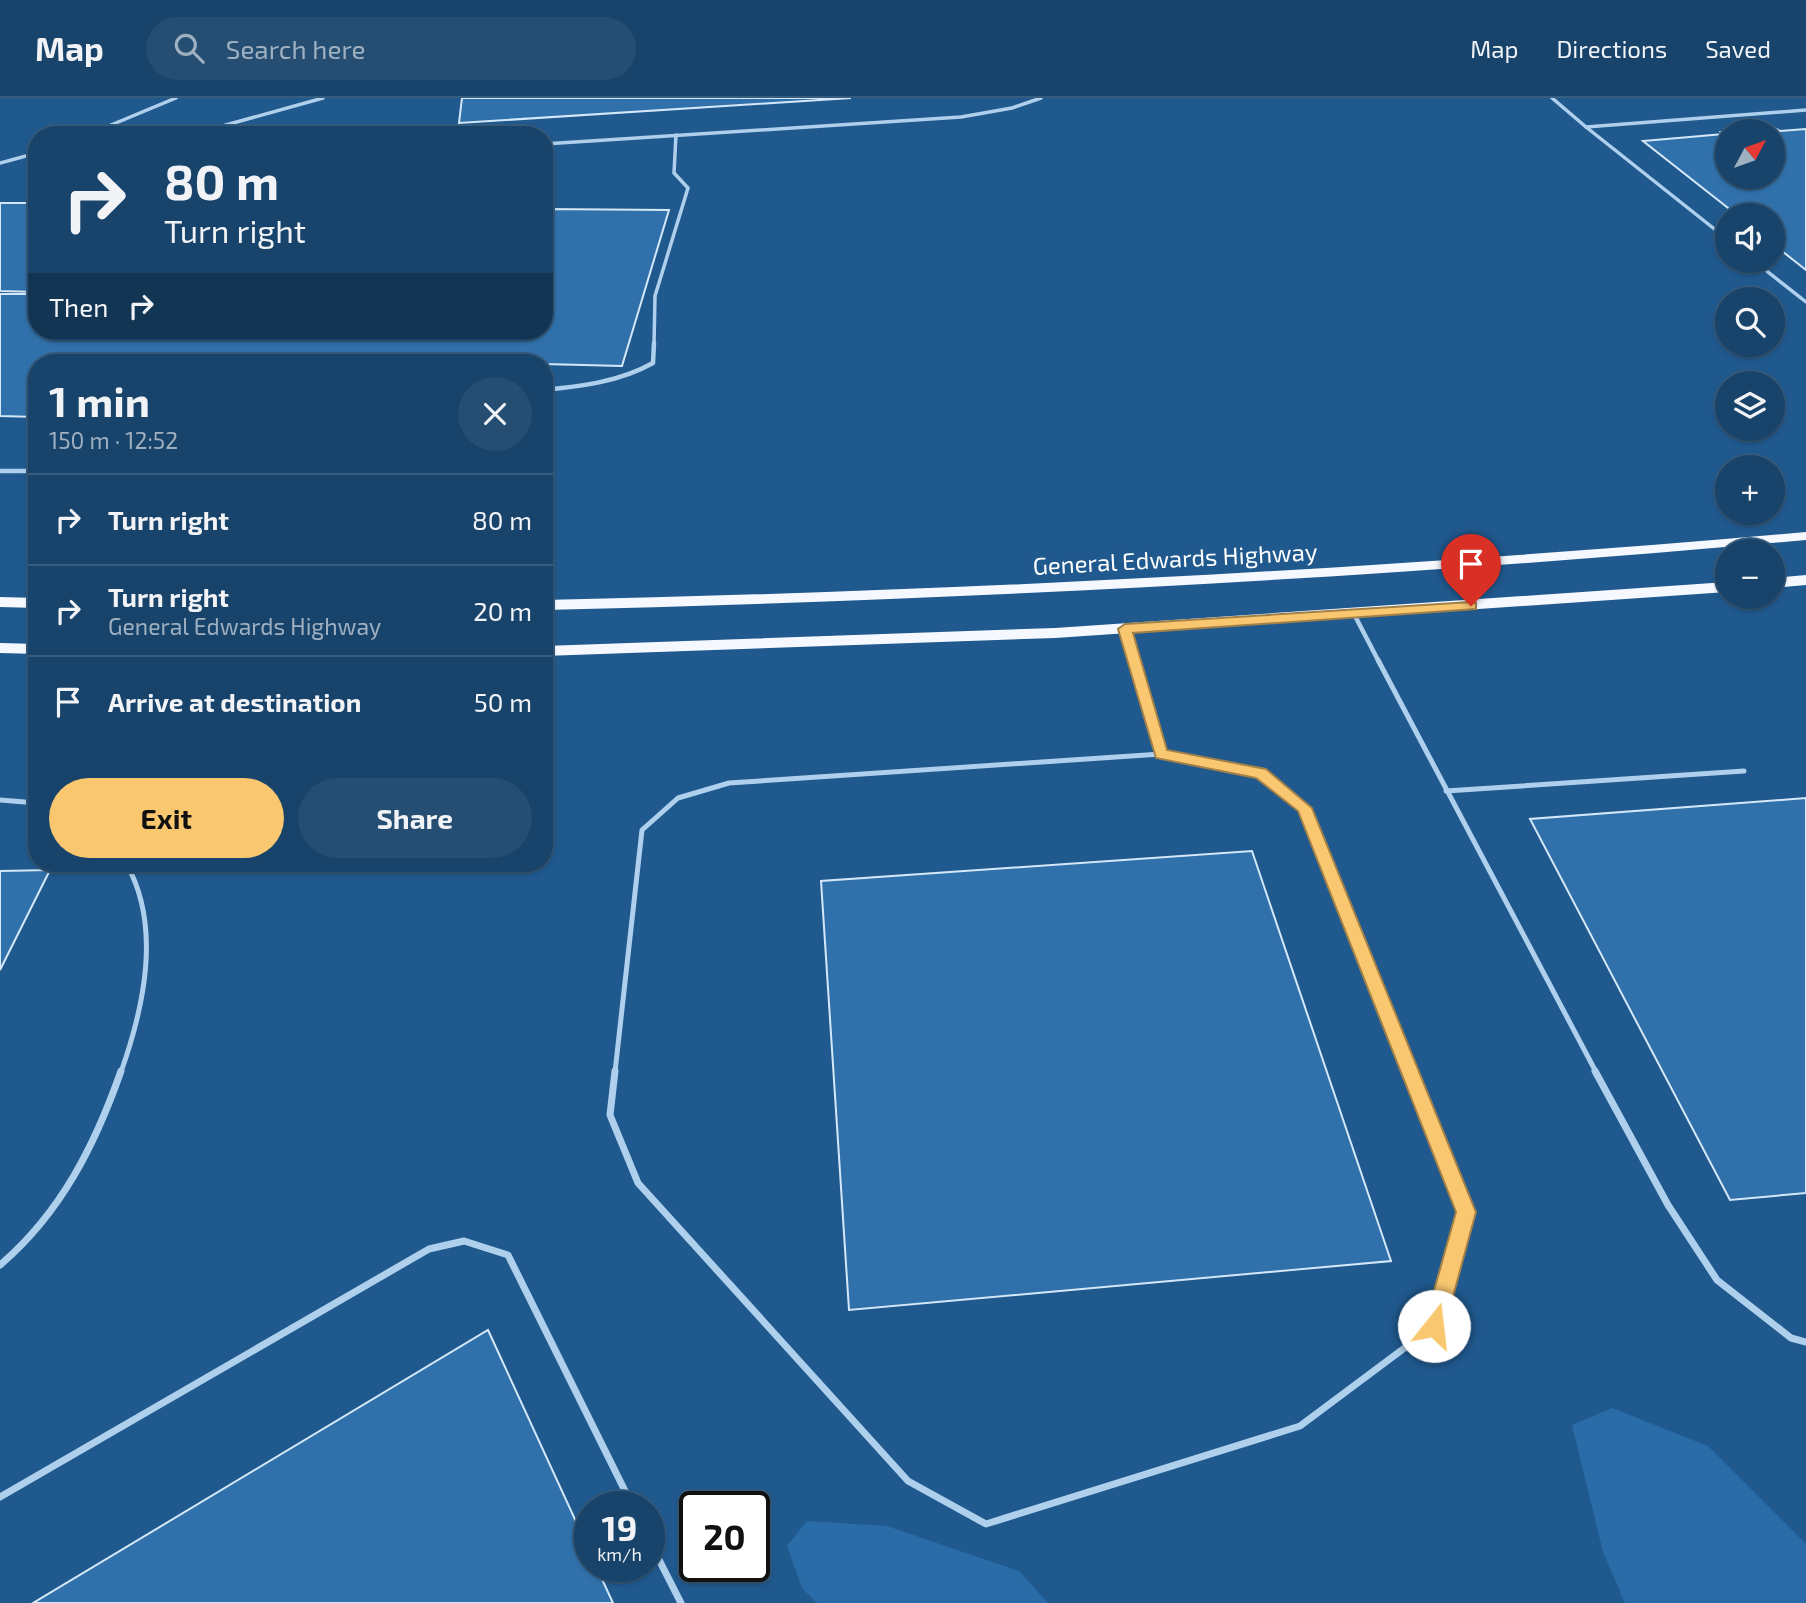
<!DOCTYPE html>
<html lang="en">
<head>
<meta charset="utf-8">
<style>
  :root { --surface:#18436a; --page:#254e72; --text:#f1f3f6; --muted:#9fb0c1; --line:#365c7e; --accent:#f9c770 }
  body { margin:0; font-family:"Exo 2",sans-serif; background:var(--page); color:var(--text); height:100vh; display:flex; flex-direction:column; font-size:26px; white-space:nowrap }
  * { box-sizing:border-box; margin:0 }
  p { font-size:23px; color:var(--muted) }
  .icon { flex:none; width:38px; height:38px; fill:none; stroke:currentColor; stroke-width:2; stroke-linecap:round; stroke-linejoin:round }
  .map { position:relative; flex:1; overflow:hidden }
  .panel { position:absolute; left:28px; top:256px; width:525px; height:518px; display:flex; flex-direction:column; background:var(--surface); border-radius:28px; box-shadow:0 2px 5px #0004,0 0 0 2px var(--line) }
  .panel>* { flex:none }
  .banner { position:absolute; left:28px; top:28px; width:525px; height:214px; border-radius:28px; box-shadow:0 2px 5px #0004,0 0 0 2px var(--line); background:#18436a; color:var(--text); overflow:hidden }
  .needle { width:46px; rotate:49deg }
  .buttons { position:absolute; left:1715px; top:21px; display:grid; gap:14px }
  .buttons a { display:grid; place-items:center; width:70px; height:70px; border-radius:50%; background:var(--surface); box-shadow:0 2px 5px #0004,0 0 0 2px var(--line); font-size:35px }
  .speed { position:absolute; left:574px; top:1393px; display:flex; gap:14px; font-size:35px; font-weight:700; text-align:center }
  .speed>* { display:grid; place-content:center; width:91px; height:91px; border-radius:50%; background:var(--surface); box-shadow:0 2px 5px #0004,0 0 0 2px var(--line); line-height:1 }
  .speed small { font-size:18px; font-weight:400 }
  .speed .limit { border:4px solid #111; border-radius:10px; background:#fff; color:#111 }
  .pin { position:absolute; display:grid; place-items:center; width:60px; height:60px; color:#fff; margin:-72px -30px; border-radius:50% 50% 50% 0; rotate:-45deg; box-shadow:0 0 7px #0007 }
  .pin .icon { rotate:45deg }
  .me { position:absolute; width:77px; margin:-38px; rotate:16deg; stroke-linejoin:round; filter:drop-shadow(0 0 5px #0008) }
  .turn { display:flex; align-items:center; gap:24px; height:147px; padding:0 21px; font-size:32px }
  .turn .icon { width:91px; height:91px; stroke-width:2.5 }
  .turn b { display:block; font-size:49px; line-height:60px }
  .then { display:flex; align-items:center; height:66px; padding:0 21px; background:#0003; gap:14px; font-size:26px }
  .round { display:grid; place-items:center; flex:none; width:74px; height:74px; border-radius:37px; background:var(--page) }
  .summary { display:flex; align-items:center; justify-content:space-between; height:119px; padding:0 21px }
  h1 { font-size:42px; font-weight:700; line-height:52px }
  .primary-button { display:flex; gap:14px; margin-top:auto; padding:14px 21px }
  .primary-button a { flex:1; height:80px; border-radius:42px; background:var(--accent); color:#111; font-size:28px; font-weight:700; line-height:80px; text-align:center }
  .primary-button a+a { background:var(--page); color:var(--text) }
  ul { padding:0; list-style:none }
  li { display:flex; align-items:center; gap:21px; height:91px; padding:0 21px; border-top:2px solid var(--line) }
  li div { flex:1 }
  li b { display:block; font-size:26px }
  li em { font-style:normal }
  header { display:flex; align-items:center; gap:42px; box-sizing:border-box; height:98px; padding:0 35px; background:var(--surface); border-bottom:2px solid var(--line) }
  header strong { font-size:33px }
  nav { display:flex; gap:38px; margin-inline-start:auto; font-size:24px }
  .search { width:490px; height:63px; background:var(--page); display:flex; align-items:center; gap:18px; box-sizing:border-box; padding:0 24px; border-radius:38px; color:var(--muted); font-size:26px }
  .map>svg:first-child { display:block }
  .green { fill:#2a6ca7 }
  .building { fill:#3071ab; stroke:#d4e8f9; stroke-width:2 }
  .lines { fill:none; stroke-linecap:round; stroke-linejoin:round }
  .service-far3 { stroke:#afd0ec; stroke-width:3.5 }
  .service-far2 { stroke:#afd0ec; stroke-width:4.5 }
  .service-far1 { stroke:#afd0ec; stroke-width:5 }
  .service { stroke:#afd0ec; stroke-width:7 }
  .primary { fill:#f5f9ff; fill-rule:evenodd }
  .route { fill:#f9c770; stroke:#a28149; stroke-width:2 }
  .labels { text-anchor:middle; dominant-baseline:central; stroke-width:7; stroke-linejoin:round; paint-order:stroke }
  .street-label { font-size:24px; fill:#fff; stroke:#20598e }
</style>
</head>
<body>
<header>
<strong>Map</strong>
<div class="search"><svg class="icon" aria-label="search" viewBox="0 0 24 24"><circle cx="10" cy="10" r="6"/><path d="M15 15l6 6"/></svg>Search here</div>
<nav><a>Map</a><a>Directions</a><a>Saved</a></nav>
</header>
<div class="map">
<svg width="1806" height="1505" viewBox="0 0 1806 1505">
  <rect width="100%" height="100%" fill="#20598e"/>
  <g class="green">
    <polygon points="1612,1310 1708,1348 1806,1446 1806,1505 1625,1505 1603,1454 1572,1327"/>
    <polygon points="807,1423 887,1428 1019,1473 1048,1505 817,1505 802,1490 787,1448"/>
  </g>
  <g class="building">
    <polygon points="462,0 851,0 459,25"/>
    <polygon points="1775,30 1780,33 1806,31 1806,172 1773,146 1773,117 1737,117 1643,43 1724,36 1721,34 1727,33 1727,79 1773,79 1773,33 1730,33"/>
    <polygon points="0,105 37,105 37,194 0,193"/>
    <polygon points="544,111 669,112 622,268 544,266 544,264 37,264 37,319 0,318 0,196 37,196 37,233 544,233"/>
    <polygon points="1806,700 1806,1095 1730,1102 1530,721"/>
    <polygon points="1252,753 1391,1163 849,1212 821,783"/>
    <polygon points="50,772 0,872 0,773"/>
    <polygon points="488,1232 590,1454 590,1468 596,1468 613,1505 33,1505"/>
  </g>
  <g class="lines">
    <g class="service-far3">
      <polyline points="1552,0 1586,29"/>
      <polyline points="87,37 176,0"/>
      <polyline points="190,37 323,0"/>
      <polyline points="544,46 961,19 1012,10 1041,0"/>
      <polyline points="0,65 37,55"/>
      <polyline points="1727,141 1586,29 1806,12"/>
      <polyline points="1754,163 1806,204"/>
      <polyline points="654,246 655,198 688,90 674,75 676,37"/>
    </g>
    <g class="service-far2">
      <path d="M544,292C582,288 619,284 653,265L654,245"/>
      <polyline points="0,373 37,373"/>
      <polyline points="1354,516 1379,564"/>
      <polyline points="1125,531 1134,564"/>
    </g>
    <g class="service-far1">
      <polyline points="1134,562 1161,656"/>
      <polyline points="1378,562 1596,974"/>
      <polyline points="1161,656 1260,675 1304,710 1410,974"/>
      <polyline points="1446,693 1744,673"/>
      <polyline points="0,702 37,705"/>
      <path d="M121,974C144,909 162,828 126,765"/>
      <polyline points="615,974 642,732 678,700 729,685 1161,656"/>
    </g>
    <g class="service">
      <polyline points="615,973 610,1017 638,1085 908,1383 986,1426 1300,1328 1434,1228 1466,1114 1409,973"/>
      <polyline points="1595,973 1668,1107 1717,1182 1791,1240 1806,1244"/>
      <path d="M0,1167C61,1115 95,1047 121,973"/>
      <polyline points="0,1399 429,1151 464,1143 508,1157 633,1409"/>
      <polyline points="649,1442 681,1505"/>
    </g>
    <g class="primary">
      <path d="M1806,434V442C1386,480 966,502 544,512V502C966,493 1386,471 1806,434Z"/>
      <polygon points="1806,477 1806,487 1773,490 1773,480"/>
      <polygon points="1727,484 1727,494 1055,540 544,558 544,548 1055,530"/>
      <polygon points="0,499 37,500 37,510 0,509"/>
      <polygon points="0,545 37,546 37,556 0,555"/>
    </g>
  </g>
  <polygon class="route" points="1471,504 1476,505 1476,511 1133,535 1167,652 1266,671 1312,710 1476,1114 1445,1228 1442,1236 1434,1239 1427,1236 1424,1228 1456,1114 1298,713 1256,680 1156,660 1118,531 1125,526"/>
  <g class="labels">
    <g class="street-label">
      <text transform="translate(1175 460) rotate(-3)">General Edwards Highway</text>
    </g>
  </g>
</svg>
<div class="buttons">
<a><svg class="needle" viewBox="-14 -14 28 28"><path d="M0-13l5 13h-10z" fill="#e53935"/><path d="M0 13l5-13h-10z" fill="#9fb0c1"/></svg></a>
<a><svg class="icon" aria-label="sound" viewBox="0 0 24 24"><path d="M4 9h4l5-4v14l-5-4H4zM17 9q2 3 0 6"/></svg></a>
<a><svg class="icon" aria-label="search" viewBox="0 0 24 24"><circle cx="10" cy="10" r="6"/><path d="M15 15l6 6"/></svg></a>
<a><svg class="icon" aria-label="layers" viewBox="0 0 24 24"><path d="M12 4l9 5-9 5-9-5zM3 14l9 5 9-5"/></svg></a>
<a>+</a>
<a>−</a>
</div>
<div class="speed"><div>19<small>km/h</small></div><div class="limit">20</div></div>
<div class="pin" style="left:1471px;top:508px;background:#d93025"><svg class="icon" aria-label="arrive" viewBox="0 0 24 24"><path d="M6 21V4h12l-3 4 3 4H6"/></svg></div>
<svg class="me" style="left:1434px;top:1228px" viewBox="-20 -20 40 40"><circle r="19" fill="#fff"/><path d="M0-13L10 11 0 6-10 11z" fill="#f9c770"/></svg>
<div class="banner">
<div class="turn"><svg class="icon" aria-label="right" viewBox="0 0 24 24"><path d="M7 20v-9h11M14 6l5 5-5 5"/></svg><div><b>80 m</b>Turn right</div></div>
<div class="then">Then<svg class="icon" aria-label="right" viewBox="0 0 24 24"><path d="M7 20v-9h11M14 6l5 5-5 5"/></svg></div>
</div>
<section class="panel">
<div class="summary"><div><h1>1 min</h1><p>150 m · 12:52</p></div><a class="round"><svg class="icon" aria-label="close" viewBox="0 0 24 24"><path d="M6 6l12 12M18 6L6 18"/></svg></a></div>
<ul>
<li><svg class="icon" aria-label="right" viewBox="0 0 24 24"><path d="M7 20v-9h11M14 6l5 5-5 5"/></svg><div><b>Turn right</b></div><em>80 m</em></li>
<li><svg class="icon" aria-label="right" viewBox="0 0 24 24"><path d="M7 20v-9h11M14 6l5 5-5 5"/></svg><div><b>Turn right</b><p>General Edwards Highway</p></div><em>20 m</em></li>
<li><svg class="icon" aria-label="arrive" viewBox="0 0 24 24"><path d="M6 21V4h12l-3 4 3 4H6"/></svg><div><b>Arrive at destination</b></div><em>50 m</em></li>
</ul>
<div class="primary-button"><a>Exit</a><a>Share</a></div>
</section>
</div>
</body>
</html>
